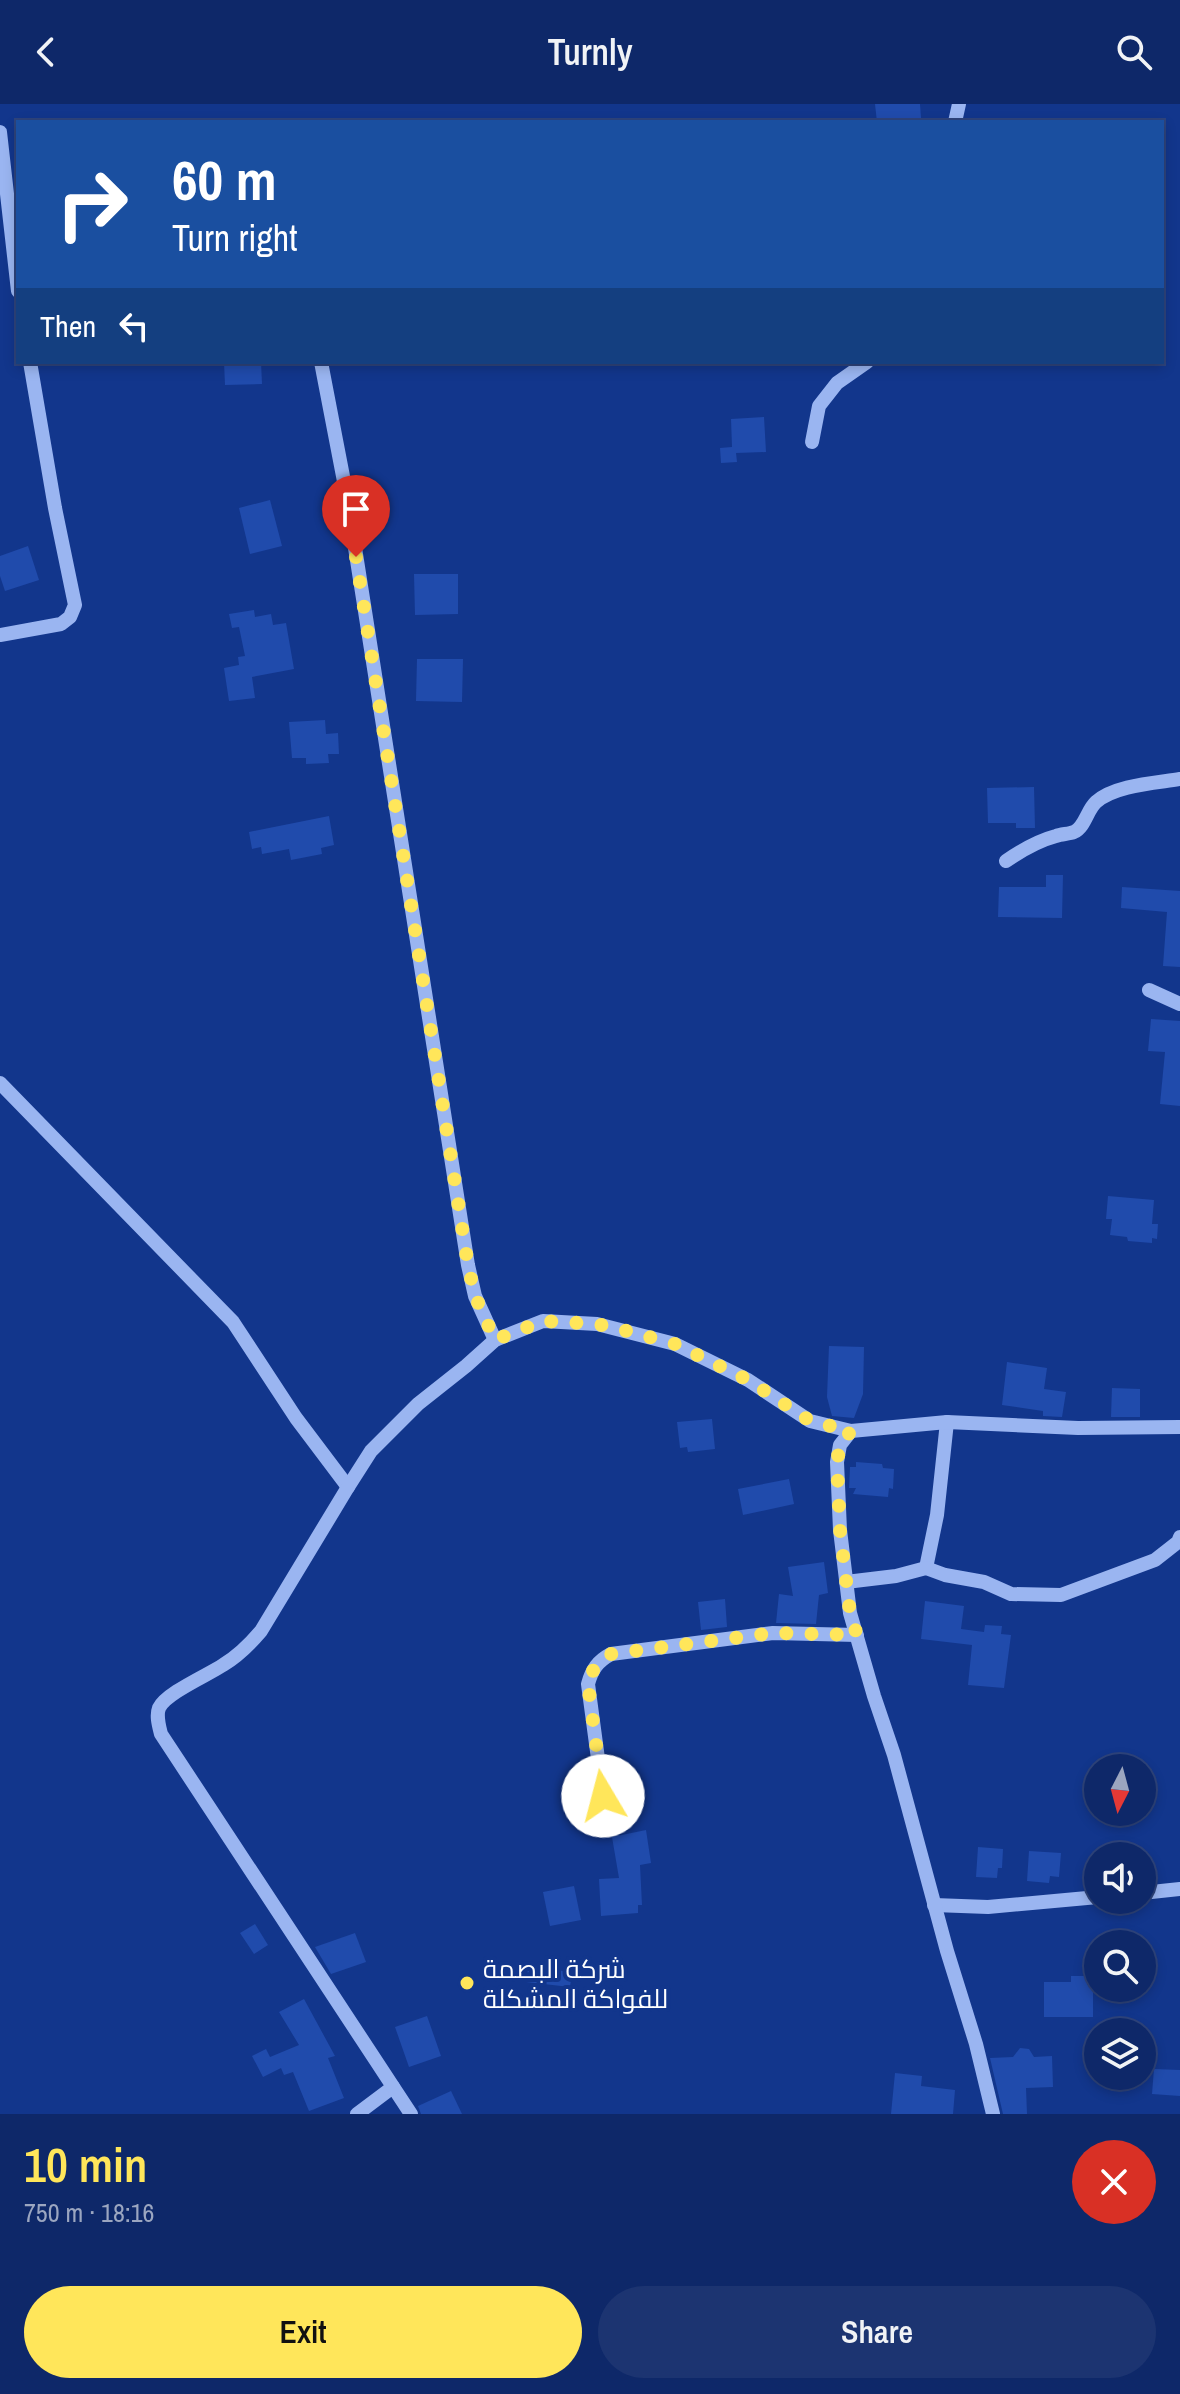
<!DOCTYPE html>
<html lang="en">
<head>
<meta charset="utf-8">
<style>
  :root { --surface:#0e2869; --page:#1c3471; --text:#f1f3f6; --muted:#9ba6c0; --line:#2e447d; --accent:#ffe65a }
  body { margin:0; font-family:"Archivo Narrow",Cairo,sans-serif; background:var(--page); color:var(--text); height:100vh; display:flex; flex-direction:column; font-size:30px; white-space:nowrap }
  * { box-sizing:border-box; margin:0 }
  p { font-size:26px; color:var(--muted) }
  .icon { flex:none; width:44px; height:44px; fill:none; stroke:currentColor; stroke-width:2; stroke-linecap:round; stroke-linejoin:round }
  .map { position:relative; height:2010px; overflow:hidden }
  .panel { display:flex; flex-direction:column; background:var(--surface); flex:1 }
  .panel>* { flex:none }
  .banner { position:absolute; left:16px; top:16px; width:1148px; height:244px; border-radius:0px; box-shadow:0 4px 12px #0003,0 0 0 2px var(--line); background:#1a4fa0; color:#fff; overflow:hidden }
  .needle { width:52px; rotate:186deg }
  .tools { position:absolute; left:1084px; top:1650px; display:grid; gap:16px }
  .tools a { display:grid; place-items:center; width:72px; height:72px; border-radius:50%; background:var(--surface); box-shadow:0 4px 12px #0003,0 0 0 2px var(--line); font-size:40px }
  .pin { position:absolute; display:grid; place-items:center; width:68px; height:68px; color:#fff; margin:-82px -34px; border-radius:50% 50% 50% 0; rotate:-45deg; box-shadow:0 0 8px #0007 }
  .pin .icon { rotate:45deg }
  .me { position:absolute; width:88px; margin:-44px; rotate:352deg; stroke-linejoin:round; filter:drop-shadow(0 0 6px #0008) }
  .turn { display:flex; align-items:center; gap:28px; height:168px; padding:0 24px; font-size:36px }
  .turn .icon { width:104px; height:104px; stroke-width:2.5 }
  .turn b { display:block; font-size:56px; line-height:68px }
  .then { display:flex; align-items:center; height:76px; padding:0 24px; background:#0003; gap:16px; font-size:30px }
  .round { display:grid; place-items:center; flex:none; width:84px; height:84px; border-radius:42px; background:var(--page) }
  .overview { display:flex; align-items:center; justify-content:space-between; height:136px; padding:0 24px }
  h1 { font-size:48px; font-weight:600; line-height:60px; color:var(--accent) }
  .button { display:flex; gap:16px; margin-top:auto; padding:16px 24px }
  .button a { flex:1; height:92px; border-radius:48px; background:var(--accent); color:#111; font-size:32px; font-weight:600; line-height:92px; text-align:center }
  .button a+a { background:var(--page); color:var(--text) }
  header { display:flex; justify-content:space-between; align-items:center; height:104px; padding:0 24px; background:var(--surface); font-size:36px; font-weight:600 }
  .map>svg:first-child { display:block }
  .building { fill:#204bac }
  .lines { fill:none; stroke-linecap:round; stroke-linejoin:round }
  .minor { stroke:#9ab5f1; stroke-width:14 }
  .route { stroke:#ffe65a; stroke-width:14; stroke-dasharray:0 25.2 }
  .poi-dot { fill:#ffe65a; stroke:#12368c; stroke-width:3 }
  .labels { text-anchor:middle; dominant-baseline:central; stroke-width:8; stroke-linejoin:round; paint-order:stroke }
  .poi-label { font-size:26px; fill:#fff; stroke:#12368c; text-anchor:start }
</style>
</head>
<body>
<header><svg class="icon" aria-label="back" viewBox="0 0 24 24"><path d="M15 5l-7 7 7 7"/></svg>Turnly<svg class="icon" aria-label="search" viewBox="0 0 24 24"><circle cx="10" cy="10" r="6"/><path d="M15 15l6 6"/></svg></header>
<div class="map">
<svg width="1180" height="2010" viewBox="0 0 1180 2010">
  <rect width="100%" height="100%" fill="#12368c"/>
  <g class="building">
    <polygon points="875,0 920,0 921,14 877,18"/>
    <polygon points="224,258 261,258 262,280 225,281"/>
    <polygon points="764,313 766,348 736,349 737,358 721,359 720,344 732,343 731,315"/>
    <polygon points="270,396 282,442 250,450 239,404"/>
    <polygon points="28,442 39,476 5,487 0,472 0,452"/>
    <polygon points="414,470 458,470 458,510 415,511"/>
    <polygon points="254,506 255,513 271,510 273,521 286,519 294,565 252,573 255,594 229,597 224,564 239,561 238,553 245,552 239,523 232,524 229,510"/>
    <polygon points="417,555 463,555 462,598 416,597"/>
    <polygon points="325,616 326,630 338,629 339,650 328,650 329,659 306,660 306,654 292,654 289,618"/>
    <polygon points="1034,683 1035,724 1016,724 1016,719 988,719 987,684"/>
    <polygon points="329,712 334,741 321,744 322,750 291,756 289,745 262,750 261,743 252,745 249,728"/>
    <polygon points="1046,771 1063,771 1062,814 998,813 999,783 1046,783"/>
    <polygon points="1122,783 1180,787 1180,863 1163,862 1167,808 1121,804"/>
    <polygon points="1151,915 1180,917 1180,1002 1160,1000 1165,948 1148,947"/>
    <polygon points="1108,1092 1154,1096 1152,1120 1158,1120 1157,1135 1152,1134 1152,1139 1128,1137 1127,1133 1110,1131 1112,1115 1106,1115"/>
    <polygon points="829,1242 864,1243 863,1290 854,1314 832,1312 827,1293"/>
    <polygon points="1007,1258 1047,1264 1044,1285 1066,1288 1062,1313 1043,1312 1043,1307 1002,1301"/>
    <polygon points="1112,1284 1140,1285 1140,1313 1111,1313"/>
    <polygon points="712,1315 715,1345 688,1348 687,1343 680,1344 677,1318"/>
    <polygon points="856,1358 882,1360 883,1364 894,1365 893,1385 889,1384 888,1393 853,1390 856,1384 849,1384 850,1363 856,1363"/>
    <polygon points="789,1375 794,1400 743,1411 738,1385"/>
    <polygon points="824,1458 828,1489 819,1491 816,1520 776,1519 779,1490 793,1492 788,1463"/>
    <polygon points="725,1495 727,1523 701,1526 698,1498"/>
    <polygon points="925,1497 964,1502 961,1525 984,1528 985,1521 1002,1522 1001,1530 1011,1531 1004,1584 968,1581 972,1541 921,1535"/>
    <polygon points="646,1726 651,1759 640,1761 642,1801 638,1801 638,1809 601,1812 599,1775 619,1774 612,1733"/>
    <polygon points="978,1743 1003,1745 1002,1764 998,1764 997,1774 976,1773"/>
    <polygon points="1029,1747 1061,1749 1059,1773 1050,1772 1049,1779 1027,1777"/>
    <polygon points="574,1782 581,1816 550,1822 543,1788"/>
    <polygon points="255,1820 268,1841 254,1850 240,1829"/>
    <polygon points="355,1829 366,1858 331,1870 315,1843"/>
    <polygon points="528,1863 572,1868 570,1883 526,1878"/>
    <polygon points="1071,1872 1087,1872 1087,1881 1093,1881 1093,1913 1044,1913 1044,1878 1071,1878"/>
    <polygon points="304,1895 335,1952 328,1954 344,1994 309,2007 293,1968 284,1971 281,1964 263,1973 252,1952 266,1945 270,1953 299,1941 279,1908"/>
    <polygon points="427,1912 441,1952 409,1963 395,1923"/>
    <polygon points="1020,1944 1029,1945 1034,1953 1052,1952 1053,1983 1026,1984 1027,2010 1003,2010 990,1954 1013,1953"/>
    <polygon points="1154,1965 1180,1966 1180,1992 1152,1990"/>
    <polygon points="895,1969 922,1972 921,1982 955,1986 953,2010 891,2010"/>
    <polygon points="451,1987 462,2010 421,2010 418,2002"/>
  </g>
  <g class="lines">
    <g class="minor">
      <polyline points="955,18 959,0"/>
      <polyline points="0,28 18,187"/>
      <polyline points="321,258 347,393 468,1161 475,1192 495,1236"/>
      <polyline points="812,338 819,302 837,279 867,258"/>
      <polyline points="0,531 61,520 70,513 75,501 55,404 30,258"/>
      <path d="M1006,757C1022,746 1037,737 1056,732C1061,730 1069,730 1074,728C1085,723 1087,706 1096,698C1115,681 1156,679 1180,675"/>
      <polyline points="1149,886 1180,900"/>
      <polyline points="0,979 233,1218 296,1314 348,1383"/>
      <polyline points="947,1318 937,1411 926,1464 945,1471 984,1478 1011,1490 1061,1491 1155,1456 1178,1438 1180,1433"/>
      <polyline points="846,1478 896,1472 926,1464"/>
      <path d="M607,1722L588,1580C592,1565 598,1557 611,1550L773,1529L857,1531"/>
      <polyline points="1142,1789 1180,1785"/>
      <polyline points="934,1801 988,1803 1098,1793"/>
      <polyline points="357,2010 393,1983"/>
      <path d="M411,2010L161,1630C159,1622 156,1612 159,1604C166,1589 208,1571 223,1561C238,1552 250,1540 261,1527L348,1383L371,1347L418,1300L466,1262L495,1236L543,1217L597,1220L675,1240L748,1276L810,1317L851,1327"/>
      <polyline points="993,2010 976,1940 947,1847 894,1651 874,1592 850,1509 840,1426 837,1358 840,1341 851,1327 947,1318 1078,1324 1180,1323"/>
    </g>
  </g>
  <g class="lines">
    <path class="route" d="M356,453L468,1161L475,1192L495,1236L543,1217L597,1220L623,1226L675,1240L748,1276L810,1317L851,1327L840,1341L837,1358L840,1426L850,1509L857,1531L773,1529L611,1550C598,1557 592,1565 588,1580L603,1692"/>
  </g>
  <circle class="poi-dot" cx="467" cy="1879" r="8"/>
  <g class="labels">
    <g class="poi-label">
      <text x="483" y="1864">شركة البصمة<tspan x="483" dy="30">للفواكة المشكلة</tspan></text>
    </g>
  </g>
</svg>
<div class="tools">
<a><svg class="needle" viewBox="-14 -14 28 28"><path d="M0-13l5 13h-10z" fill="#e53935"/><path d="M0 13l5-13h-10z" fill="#9ba6c0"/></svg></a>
<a><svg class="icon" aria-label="sound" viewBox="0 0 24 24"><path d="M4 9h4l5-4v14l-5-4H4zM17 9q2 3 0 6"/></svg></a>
<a><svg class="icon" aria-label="search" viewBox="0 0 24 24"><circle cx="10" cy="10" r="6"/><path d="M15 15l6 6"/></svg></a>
<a><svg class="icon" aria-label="layers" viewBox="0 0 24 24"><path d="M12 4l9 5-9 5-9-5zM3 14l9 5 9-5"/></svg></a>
</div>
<div class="pin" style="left:356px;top:453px;background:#d93025"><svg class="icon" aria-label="arrive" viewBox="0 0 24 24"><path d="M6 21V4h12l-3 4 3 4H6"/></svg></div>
<svg class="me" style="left:603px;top:1692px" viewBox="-20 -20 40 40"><circle r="19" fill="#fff"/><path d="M0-13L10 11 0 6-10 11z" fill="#ffe65a"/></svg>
<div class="banner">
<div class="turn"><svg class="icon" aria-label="right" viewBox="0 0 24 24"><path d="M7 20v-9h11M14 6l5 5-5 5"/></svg><div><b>60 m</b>Turn right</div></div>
<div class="then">Then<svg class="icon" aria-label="left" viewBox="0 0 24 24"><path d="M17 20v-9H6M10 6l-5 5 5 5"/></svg></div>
</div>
</div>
<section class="panel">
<div class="overview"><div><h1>10 min</h1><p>750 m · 18:16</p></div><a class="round" style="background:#d93025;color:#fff"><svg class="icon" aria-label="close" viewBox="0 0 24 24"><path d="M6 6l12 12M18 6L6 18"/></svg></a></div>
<div class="button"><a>Exit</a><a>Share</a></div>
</section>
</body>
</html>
